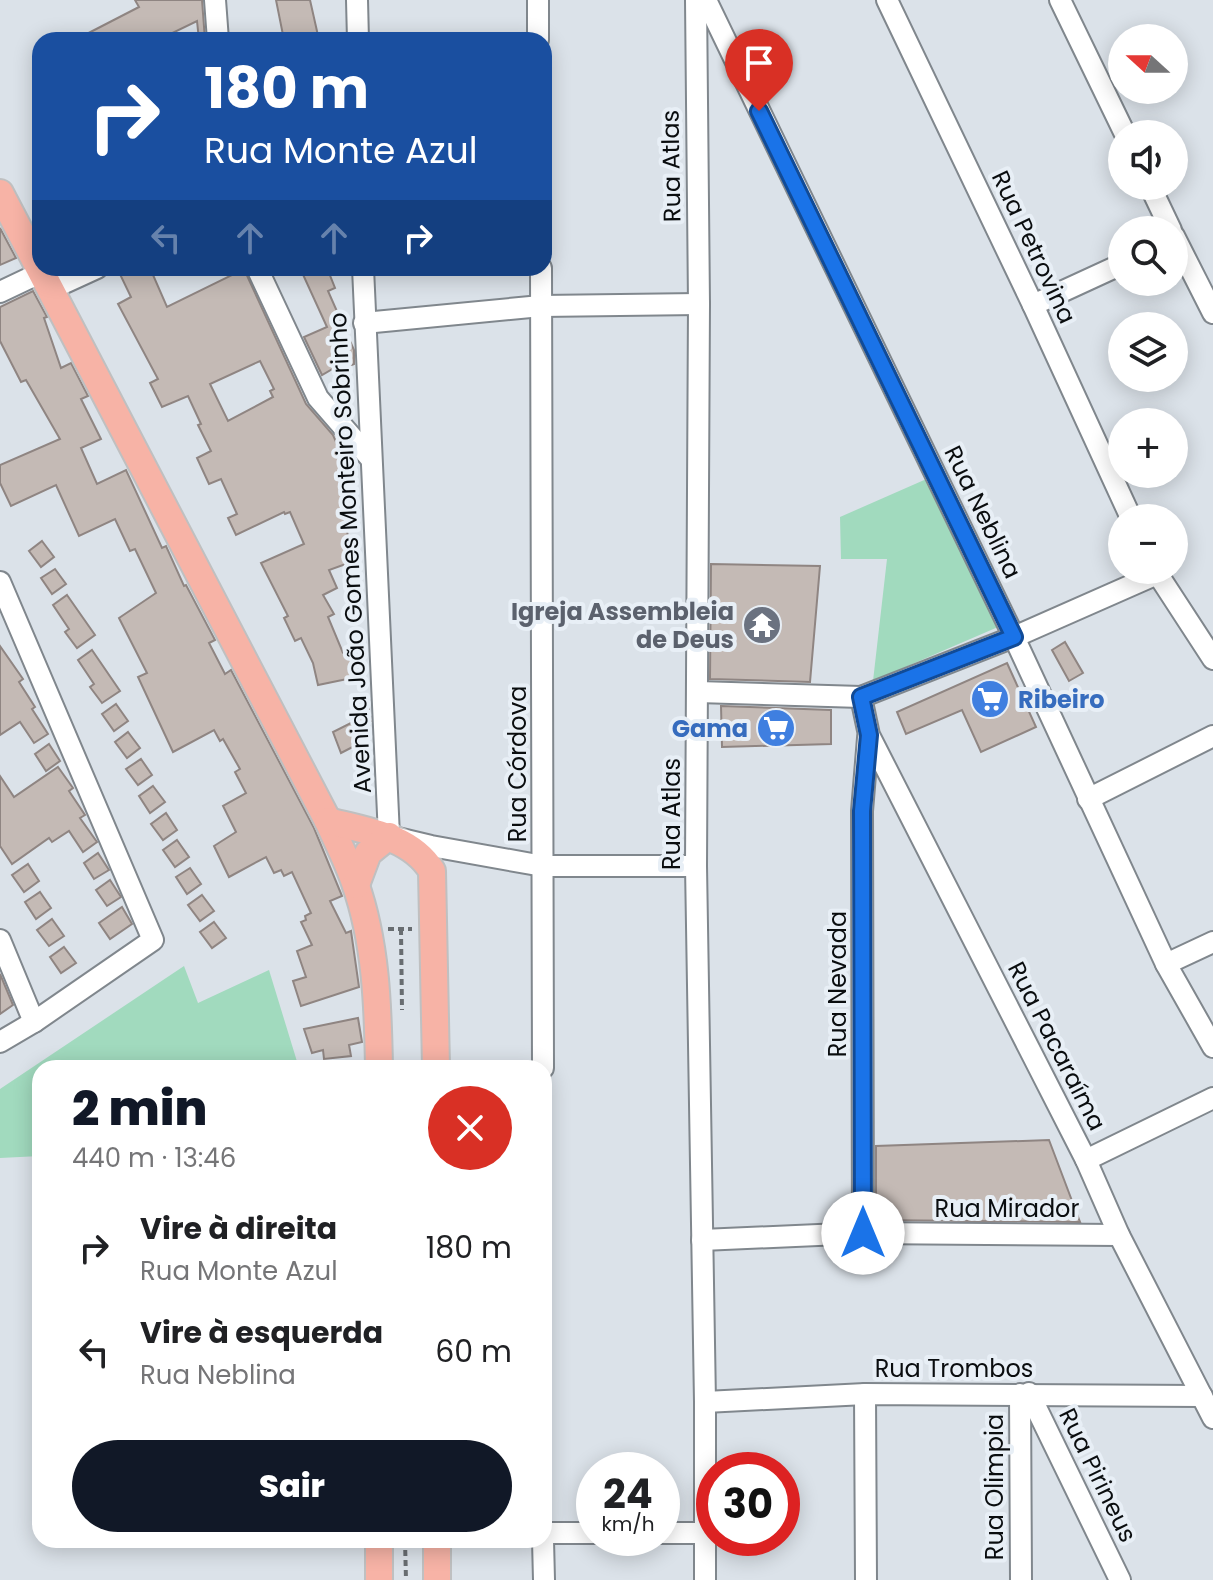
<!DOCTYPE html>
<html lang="pt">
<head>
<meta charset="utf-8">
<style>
  :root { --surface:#fff; --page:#f6f6f6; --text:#202124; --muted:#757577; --accent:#111827 }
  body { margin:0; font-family:Poppins,sans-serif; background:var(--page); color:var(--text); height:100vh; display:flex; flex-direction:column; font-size:30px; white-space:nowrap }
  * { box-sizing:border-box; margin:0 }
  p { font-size:26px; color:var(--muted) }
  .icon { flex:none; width:44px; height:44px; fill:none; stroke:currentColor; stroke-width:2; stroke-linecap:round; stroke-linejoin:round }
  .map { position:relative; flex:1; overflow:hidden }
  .details { position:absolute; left:32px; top:1060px; width:520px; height:488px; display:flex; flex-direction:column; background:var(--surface); border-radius:24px; box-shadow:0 4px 20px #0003 }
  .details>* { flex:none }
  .top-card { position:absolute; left:32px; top:32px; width:520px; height:244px; border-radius:24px; box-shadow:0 4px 20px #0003; background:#1a4fa0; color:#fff; overflow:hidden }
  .needle { width:52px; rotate:291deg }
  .fabs { position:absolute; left:1108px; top:24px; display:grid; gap:16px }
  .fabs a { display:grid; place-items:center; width:80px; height:80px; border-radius:50%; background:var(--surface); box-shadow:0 4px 20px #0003; font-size:40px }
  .speed { position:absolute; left:576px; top:1452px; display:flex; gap:16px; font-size:40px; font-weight:700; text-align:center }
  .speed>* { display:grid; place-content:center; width:104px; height:104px; border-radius:50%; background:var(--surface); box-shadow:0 4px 20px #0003; line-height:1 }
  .speed small { font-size:20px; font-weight:400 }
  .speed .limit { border:12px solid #d22; background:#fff; color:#111 }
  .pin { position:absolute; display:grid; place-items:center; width:68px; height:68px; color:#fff; margin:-82px -34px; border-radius:50% 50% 50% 0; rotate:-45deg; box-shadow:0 0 8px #0007 }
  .pin .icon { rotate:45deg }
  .me { position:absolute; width:88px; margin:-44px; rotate:0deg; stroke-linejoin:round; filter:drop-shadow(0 0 6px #0008) }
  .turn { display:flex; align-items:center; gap:28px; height:168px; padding:0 40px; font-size:36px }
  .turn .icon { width:104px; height:104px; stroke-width:2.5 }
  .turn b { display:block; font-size:56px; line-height:68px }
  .lanes { display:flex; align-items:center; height:76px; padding:0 40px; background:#0003; justify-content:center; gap:40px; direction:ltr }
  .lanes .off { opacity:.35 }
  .round { display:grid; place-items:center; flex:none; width:84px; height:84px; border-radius:42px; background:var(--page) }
  .overview { display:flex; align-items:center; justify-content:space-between; height:136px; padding:0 40px }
  h1 { font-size:48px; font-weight:800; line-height:60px; color:var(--accent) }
  .primary-button { display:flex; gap:16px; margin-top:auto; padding:16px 40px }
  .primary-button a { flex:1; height:92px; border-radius:48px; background:var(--accent); color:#fff; font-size:32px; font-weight:800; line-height:92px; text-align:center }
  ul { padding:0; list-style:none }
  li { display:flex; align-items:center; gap:24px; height:104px; padding:0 40px }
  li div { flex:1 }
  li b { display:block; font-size:30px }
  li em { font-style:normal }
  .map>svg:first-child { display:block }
  .green { fill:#a1dabe }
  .building { fill:#c4bab5; stroke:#8f8582; stroke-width:2; fill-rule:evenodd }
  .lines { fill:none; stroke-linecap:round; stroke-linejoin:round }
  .minor-casing { stroke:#80878d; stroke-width:24 }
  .major-casing { stroke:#bfc0c1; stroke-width:30 }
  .path { stroke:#686d71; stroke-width:4; stroke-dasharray:6 4; stroke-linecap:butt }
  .minor { stroke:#fff; stroke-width:20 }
  .major { stroke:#f7b3a6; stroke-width:26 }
  .route-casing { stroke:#114b97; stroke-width:20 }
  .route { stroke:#1a73e8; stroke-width:14 }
  .labels { text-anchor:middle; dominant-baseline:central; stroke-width:8; stroke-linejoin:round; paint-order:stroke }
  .street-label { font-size:24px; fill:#0a0d0f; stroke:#e8eff6 }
  .worship-label { font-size:24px; font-weight:bold; fill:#5b616d; stroke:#e8eff6; text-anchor:end }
  .shop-label { font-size:24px; font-weight:bold; fill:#366cbe; stroke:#e8eff6; text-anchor:start }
</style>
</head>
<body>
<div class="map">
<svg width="1213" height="1580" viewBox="0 0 1213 1580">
  <rect width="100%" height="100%" fill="#dbe2e9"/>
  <g class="green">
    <polygon points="931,477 998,627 873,681 887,559 841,559 840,517"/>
    <polygon points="184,966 198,1003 269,970 299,1068 40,1068 40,1156 0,1158 0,1089"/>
  </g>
  <g class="building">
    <polygon points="135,0 202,0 205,40 199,40 197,21 158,40 75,40 139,7"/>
    <polygon points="276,0 310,0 319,40 284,40"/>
    <polygon points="0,228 16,258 0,265"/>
    <path d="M117,268H150L167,307L244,269L306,404L333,435L341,453L338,455L350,488L340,492L350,518L344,519L354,561L329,570L337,588L323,595L334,614L328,617L343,653L351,650L357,677L318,685L313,663L301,638L295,641L284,618L288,616L261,563L304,544L290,512L285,514L284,512L236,535L228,518L237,514L221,479L209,484L197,458L211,451L198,425L201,424L188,396L162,407L150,383L158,379L118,304L131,297ZM260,361L274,389L270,391L273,397L228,421L210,384Z"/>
    <polygon points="300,268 327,268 335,288 328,291 354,350 354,364 349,366 346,361 322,375 304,337 327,327"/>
    <polygon points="33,291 47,317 44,318 61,368 71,363 88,396 81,399 101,439 81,448 97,484 126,470 162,548 166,546 184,586 186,585 215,640 209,643 225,674 231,670 314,828 342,896 330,901 346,933 351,931 359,987 301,1006 293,981 306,977 297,951 312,945 301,922 306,920 305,916 311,913 292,872 284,876 281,870 274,873 266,857 229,877 214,846 236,832 223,806 246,793 235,772 240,769 223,739 220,741 214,730 173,752 138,677 147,673 119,618 156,593 135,549 130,551 115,519 79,536 56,485 11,506 0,483 0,465 60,439 26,380 21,382 0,341 0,307"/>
    <polygon points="42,541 54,557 41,567 29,551"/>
    <polygon points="711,564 820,566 810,682 710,679"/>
    <polygon points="55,569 66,584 52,594 41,578"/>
    <polygon points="67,595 95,635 77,648 65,632 69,629 53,605"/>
    <polygon points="1065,642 1083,673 1069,681 1052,650"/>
    <polygon points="0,646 23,679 19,682 35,707 32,709 48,734 34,743 20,722 0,735"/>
    <polygon points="92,650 120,691 102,703 90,687 94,684 78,660"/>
    <polygon points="1007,663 1036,727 981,752 962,710 906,734 897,712"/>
    <polygon points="116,704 128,721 114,731 102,714"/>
    <polygon points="368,705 371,721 362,725 368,739 341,753 333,732 357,720 354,711"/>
    <polygon points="721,706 831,710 831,744 722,747"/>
    <polygon points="128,732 140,748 127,758 115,742"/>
    <polygon points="49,744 60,761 46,771 35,754"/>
    <polygon points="141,759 152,775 138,785 126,769"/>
    <polygon points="58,767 73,788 69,791 85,815 80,818 97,842 83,852 69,831 52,842 49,838 12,864 0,846 0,776 14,797"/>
    <polygon points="153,786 165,802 150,813 139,796"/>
    <polygon points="166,813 177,830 163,840 151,824"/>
    <polygon points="177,840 189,857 175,867 163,850"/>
    <polygon points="98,853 109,870 94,879 84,863"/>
    <polygon points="28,864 39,881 24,892 12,875"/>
    <polygon points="190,868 201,884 187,894 176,877"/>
    <polygon points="110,880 121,897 107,906 96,890"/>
    <polygon points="40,892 51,908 36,919 25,902"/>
    <polygon points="202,895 214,911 200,921 188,905"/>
    <polygon points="122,907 132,924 110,939 99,923"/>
    <polygon points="52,919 64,936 49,946 37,930"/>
    <polygon points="214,922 226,938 212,948 200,932"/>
    <polygon points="64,947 76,963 61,973 50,957"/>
    <polygon points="0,974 13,1005 0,1014"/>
    <polygon points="358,1018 362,1042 349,1045 351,1056 324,1059 323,1050 312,1053 304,1029"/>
    <polygon points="1049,1140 1080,1222 876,1220 876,1146"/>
  </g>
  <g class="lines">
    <g class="minor-casing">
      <g id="minor">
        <polyline points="215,0 218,40"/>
        <polyline points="357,0 358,40"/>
        <polyline points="538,0 538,40"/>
        <polyline points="696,0 699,304 696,866 705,1402 705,1580"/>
        <polyline points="706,0 1014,637 1166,964 1213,1047"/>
        <polyline points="887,0 1033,305 1131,518"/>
        <polyline points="1060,0 1125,134"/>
        <polyline points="1150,186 1171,230"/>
        <polyline points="1174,236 1213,313"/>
        <polyline points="257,268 318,398 371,459"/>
        <polyline points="363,268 389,836 431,846 543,866 696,866"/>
        <polyline points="541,268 543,1068"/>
        <polyline points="49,290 97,268"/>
        <polyline points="0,292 40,273"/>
        <polyline points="1033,305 1122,264"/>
        <polyline points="364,323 541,306 699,304"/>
        <polyline points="1155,570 1213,659"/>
        <polyline points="0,582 153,940 34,1022 0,1042"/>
        <polyline points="698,692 861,697 1014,637 1157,574"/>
        <polyline points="861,697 869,735 1086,1160 1119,1235 1213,1418"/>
        <polyline points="1088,799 1213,736"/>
        <polyline points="0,940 34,1022"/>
        <polyline points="1166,964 1213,942"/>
        <polyline points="1086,1160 1213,1098"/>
        <polyline points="863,1233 862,811 868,738"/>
        <polyline points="702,1240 863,1233 1119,1235"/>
        <polyline points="1029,1393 1120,1580"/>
        <polyline points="865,1394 866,1580"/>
        <polyline points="1020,1394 1021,1580"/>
        <polyline points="705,1402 865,1394 1202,1396"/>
        <polyline points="544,1533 594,1533"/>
        <polyline points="662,1533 705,1533"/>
        <polyline points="543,1540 544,1580"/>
      </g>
    </g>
    <g class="major-casing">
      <g id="major">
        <path d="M0,193L328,821C337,841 348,862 355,883C376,942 378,1006 379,1068"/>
        <path d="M328,821C364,830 411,836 432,871L436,1068"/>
        <polyline points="356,885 368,853 389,836"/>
        <polyline points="379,1540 379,1580"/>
        <polyline points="437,1540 437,1580"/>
      </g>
    </g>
    <g class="path">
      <polyline points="388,929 412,929"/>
      <polyline points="401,929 402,1010"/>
      <polyline points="405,1540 406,1580"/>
    </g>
    <use href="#minor" class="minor"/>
    <use href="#major" class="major"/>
  </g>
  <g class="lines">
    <g class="route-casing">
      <polyline id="route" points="759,111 1014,637 861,697 869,735 862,811 863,1233"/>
    </g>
    <use href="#route" class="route"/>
  </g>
  <defs>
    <g id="temple-disc" transform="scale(2)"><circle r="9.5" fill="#6b7280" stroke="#e8eff6"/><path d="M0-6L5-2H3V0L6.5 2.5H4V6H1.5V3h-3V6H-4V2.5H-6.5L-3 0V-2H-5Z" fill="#fff"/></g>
    <g id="supermarket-disc" transform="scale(2)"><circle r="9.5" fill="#3f7fe0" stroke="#e8eff6"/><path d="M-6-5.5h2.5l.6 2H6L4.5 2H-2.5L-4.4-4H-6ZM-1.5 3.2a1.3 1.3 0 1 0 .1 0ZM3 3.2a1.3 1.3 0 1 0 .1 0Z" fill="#fff"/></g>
  </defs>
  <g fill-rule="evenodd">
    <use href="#temple-disc" x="762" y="625"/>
    <use href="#supermarket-disc" x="990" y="699"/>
    <use href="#supermarket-disc" x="776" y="728"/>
  </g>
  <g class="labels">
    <g class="street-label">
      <text transform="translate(671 166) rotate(-91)">Rua Atlas</text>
      <text transform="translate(1034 247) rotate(65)">Rua Petrovina</text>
      <text transform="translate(983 512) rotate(64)">Rua Neblina</text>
      <text transform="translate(350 553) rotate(-93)">Avenida João Gomes Monteiro Sobrinho</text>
      <text transform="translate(517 764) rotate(-90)">Rua Córdova</text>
      <text transform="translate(671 814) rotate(-90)">Rua Atlas</text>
      <text transform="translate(837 984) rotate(-90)">Rua Nevada</text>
      <text transform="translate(1057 1046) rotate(63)">Rua Pacaraíma</text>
      <text x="1007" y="1208">Rua Mirador</text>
      <text x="954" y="1368">Rua Trombos</text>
      <text transform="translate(1098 1475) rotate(64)">Rua Pirineus</text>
      <text transform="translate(994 1487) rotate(-90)">Rua Olimpia</text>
    </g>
    <g class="worship-label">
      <text x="734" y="611">Igreja Assembleia<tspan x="734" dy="28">de Deus</tspan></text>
    </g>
    <g class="shop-label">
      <text x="1018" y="699">Ribeiro</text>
      <text x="748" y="728" text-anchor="end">Gama</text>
    </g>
  </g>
</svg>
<div class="fabs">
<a><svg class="needle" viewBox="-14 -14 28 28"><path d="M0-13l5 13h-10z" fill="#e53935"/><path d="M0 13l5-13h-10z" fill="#757577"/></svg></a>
<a><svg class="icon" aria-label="sound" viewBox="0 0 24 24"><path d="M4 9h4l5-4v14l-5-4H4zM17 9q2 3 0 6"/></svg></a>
<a><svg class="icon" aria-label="search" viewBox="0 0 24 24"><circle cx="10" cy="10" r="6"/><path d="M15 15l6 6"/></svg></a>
<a><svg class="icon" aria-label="layers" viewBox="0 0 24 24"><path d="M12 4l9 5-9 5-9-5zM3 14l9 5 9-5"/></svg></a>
<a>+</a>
<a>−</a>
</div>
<div class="speed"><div>24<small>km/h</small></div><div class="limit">30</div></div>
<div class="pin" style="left:759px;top:111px;background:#d93025"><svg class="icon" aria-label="arrive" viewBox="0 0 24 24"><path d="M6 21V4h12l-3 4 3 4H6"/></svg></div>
<svg class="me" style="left:863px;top:1233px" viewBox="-20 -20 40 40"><circle r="19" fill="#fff"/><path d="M0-13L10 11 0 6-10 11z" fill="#1a73e8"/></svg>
<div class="top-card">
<div class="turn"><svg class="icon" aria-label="right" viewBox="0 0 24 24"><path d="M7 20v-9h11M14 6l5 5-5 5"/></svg><div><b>180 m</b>Rua Monte Azul</div></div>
<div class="lanes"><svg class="icon off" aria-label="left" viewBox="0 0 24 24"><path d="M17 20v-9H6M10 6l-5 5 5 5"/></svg><svg class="icon off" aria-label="ahead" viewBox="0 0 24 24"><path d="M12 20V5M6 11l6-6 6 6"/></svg><svg class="icon off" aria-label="ahead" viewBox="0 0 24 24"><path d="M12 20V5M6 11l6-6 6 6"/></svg><svg class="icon" aria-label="right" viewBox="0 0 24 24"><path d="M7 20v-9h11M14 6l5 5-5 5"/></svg></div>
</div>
<section class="details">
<div class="overview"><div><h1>2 min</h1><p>440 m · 13:46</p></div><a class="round" style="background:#d93025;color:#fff"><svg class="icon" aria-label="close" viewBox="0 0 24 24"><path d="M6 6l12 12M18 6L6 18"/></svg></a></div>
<ul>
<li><svg class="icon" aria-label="right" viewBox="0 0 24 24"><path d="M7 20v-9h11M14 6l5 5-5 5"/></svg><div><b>Vire à direita</b><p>Rua Monte Azul</p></div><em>180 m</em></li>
<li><svg class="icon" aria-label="left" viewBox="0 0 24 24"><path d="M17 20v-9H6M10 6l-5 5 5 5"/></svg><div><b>Vire à esquerda</b><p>Rua Neblina</p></div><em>60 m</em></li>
</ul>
<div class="primary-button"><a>Sair</a></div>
</section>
</div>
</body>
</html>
